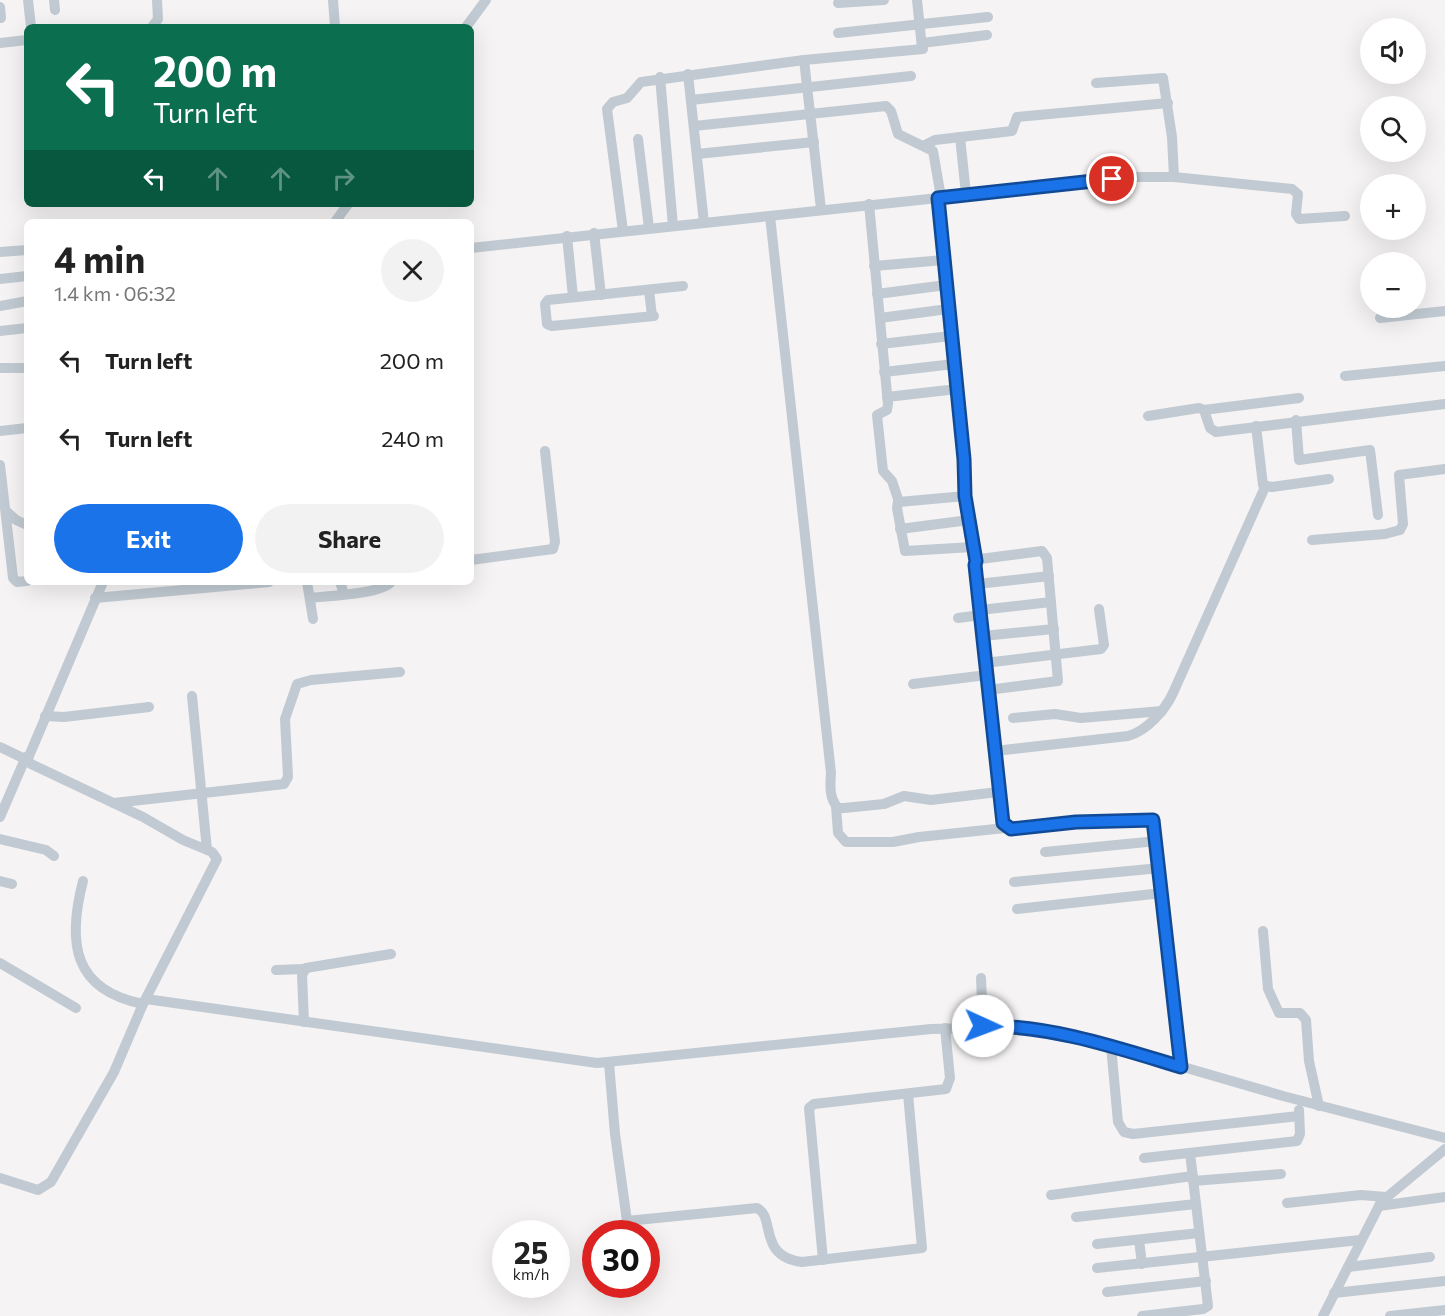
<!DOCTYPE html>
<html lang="en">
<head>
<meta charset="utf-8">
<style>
  :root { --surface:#fff; --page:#f2f2f2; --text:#222; --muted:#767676; --accent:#1a73e8 }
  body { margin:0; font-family:Commissioner,sans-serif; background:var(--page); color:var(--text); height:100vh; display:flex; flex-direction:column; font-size:22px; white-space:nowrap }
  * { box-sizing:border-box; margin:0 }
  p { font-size:20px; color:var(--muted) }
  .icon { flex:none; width:33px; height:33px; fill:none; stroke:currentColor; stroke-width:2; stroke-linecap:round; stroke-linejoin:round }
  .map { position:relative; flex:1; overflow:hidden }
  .side { position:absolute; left:24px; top:219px; width:450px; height:366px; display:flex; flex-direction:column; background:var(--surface); border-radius:9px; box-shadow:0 6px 24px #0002 }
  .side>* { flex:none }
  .banner { position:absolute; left:24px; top:24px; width:450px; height:183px; border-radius:9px; box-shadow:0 6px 24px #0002; background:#0b6e4f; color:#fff; overflow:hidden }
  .tools { position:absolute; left:1360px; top:18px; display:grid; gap:12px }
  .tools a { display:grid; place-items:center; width:66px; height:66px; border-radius:50%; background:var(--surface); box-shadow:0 6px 24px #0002; font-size:30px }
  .speed { position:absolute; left:492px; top:1220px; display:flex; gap:12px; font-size:30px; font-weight:700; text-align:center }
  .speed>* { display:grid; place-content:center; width:78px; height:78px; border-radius:50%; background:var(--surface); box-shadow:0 6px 24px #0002; line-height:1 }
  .speed small { font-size:15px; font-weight:400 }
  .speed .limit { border:9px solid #d22; background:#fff; color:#111 }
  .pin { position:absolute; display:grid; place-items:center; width:51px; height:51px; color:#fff; margin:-26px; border:3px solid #fff; border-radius:50%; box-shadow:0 2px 6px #0007 }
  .me { position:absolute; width:66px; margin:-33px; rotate:92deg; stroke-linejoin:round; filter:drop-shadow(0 0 4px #0008) }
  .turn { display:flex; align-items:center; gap:21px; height:126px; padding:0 30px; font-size:27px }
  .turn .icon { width:78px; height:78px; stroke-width:2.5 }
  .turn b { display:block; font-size:42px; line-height:51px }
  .lanes { display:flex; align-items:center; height:57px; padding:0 30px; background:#0003; justify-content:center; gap:30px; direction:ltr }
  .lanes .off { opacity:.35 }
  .round { display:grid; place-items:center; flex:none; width:63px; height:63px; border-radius:32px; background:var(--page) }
  .head { display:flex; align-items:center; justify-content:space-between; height:102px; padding:0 30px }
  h1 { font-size:36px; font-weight:700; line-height:45px }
  .primary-button { display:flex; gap:12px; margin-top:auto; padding:12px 30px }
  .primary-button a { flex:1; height:69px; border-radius:36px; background:var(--accent); color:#fff; font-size:24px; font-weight:700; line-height:69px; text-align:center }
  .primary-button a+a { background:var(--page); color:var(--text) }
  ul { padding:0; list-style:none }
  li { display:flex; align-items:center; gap:18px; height:78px; padding:0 30px }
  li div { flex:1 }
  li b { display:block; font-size:22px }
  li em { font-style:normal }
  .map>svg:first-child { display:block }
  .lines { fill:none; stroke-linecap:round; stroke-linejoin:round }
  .minor { stroke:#c1cad2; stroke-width:10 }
  .route-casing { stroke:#114b97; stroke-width:15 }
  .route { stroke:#1a73e8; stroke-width:10 }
</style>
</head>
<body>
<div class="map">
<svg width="1445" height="1316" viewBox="0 0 1445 1316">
  <rect width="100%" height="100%" fill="#f5f3f3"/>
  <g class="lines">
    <g class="minor">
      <polyline points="28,0 31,27"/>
      <polyline points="54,0 55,10"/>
      <polyline points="333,0 335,27"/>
      <polyline points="917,0 922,48"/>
      <polyline points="838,3 884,0"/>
      <polyline points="0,7 1,18"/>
      <polyline points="152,27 158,19 157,0"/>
      <polyline points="466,27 486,0"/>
      <polyline points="838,33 988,17"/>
      <polyline points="0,43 27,40"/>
      <polyline points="922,43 987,35"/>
      <polyline points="804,60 821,209"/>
      <polyline points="688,74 704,223"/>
      <polyline points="660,77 673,226"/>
      <polyline points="1096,83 1163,78 1172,137 1174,177"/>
      <polyline points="691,100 911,76"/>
      <polyline points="694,126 886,106 891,111 898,134 933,151 941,197"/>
      <polyline points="960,137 966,194"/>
      <polyline points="638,139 649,228"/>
      <polyline points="925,145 935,140 1012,131 1017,117 1168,103"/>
      <polyline points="697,154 814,142"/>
      <polyline points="938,198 964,459 965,496 976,561"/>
      <polyline points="869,204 888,404 887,410 877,415 883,471 892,481 899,502 965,496"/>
      <path d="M770,216L831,773C830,786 829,798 838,808H844L884,804L904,796L931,800L998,792"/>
      <polyline points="335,222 348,204"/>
      <polyline points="623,231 607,109 613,102 627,98 641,82 804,60 923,49"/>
      <polyline points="594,233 601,295"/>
      <polyline points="567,236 573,297"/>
      <polyline points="471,248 1134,177 1174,177 1292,189 1298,194 1296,214 1299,219 1345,216"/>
      <polyline points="0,252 27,250"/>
      <polyline points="874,266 944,260"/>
      <polyline points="0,279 27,276"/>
      <polyline points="649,290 652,316"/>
      <polyline points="877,294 946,285"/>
      <polyline points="0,306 27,301"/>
      <polyline points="654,316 552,326 547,324 545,304 548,300 683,286"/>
      <polyline points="880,318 948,309"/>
      <polyline points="1380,318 1445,311"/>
      <polyline points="0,331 27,328"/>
      <polyline points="881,344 951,336"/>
      <polyline points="0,368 27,368"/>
      <polyline points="884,372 954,364"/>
      <polyline points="1345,376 1445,366"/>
      <polyline points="887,397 957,389"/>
      <polyline points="1204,410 1299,398"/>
      <polyline points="1148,416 1199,408 1204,410 1210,428 1216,432 1445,404"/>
      <polyline points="1296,420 1299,460 1370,450 1378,515"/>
      <polyline points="1256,426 1263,485 1272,487 1329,479"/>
      <polyline points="0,431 27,428"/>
      <polyline points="0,465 13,578 17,582 27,581"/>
      <polyline points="898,501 897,508 905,551 973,547"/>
      <polyline points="6,511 16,520 27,525"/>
      <polyline points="900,529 969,520"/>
      <polyline points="1312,540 1385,534 1400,530 1403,524 1399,475 1445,469"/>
      <polyline points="471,560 553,549 555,542 545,451"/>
      <polyline points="307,582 313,619"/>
      <polyline points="340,582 344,594"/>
      <polyline points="977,584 1049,576"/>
      <polyline points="95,598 269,582"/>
      <path d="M310,598C327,596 382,594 391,582"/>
      <polyline points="980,610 1051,602"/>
      <polyline points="958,618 981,615"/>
      <polyline points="983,636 1054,629"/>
      <polyline points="985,663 1101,649 1104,645 1099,609"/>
      <polyline points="913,684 987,675"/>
      <polyline points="988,690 1058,681 1047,558 1042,551 980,559 975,565 1003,823 1011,829 1076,822 1153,820 1181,1067"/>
      <polyline points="192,696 207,850"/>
      <polyline points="45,716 64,717 149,707"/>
      <polyline points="1013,718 1055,714 1081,718 1162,711"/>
      <polyline points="0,747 23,758 29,756 103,582"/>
      <path d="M995,751L1128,736C1147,731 1165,710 1173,693L1265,487"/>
      <polyline points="114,803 284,784 288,777 285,719 297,684 311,680 400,672"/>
      <polyline points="836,806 838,833 846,842 893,842 919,837 1005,828"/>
      <polyline points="0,817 25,759"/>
      <polyline points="0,839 46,850 54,856"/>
      <polyline points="1045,852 1157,841"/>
      <polyline points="0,881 12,884"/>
      <path d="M83,881C67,943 73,990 143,1004"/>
      <polyline points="1014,882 1160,868"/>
      <polyline points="1017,909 1162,893"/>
      <polyline points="1263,931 1268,989 1279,1013 1300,1013 1306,1020 1309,1061 1319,1106"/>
      <polyline points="0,963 76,1008"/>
      <polyline points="276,970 304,969"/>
      <polyline points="981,978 983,1026"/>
      <polyline points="146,999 597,1063 931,1029 1012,1027 1111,1046 1283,1096 1445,1138"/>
      <polyline points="304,1022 302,975 306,968 391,954"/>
      <polyline points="1111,1046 1118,1122 1124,1132 1133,1134 1299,1116"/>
      <path d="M609,1063L615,1134L627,1221L757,1208C776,1217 757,1256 802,1262L922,1248L908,1094"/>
      <polyline points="1144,1158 1297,1141 1300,1134 1299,1110"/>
      <polyline points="0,1178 38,1190 51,1182 114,1072 143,1004 217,859 212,852 183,840 143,817 31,764 26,758"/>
      <polyline points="1193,1181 1281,1174"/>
      <polyline points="1051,1195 1193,1176"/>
      <polyline points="1287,1203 1361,1195 1386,1197"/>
      <polyline points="1379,1206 1445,1197"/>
      <polyline points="1076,1217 1196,1204"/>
      <polyline points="1139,1240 1142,1264"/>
      <polyline points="1097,1244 1199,1233"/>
      <polyline points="823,1260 809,1108 814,1104 946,1089 950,1078 945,1028"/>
      <polyline points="1348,1267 1430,1257"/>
      <polyline points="1097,1268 1360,1240"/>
      <polyline points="1107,1292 1206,1281"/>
      <polyline points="1334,1293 1445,1281"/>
      <polyline points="1142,1316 1203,1309 1208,1306 1190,1153"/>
      <polyline points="1323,1316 1381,1202 1445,1149"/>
      <polyline points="1390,1316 1445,1310"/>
    </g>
  </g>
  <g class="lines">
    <g class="route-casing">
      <path id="route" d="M983,1026C1050,1025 1118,1048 1181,1067L1153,820L1076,822L1011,829L1003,823L975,565L976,561L965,496L964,459L938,198L1112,179"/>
    </g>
    <use href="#route" class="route"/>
  </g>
</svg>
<div class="tools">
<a><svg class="icon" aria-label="sound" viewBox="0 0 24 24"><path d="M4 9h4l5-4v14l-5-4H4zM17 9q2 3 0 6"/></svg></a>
<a><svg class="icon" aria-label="search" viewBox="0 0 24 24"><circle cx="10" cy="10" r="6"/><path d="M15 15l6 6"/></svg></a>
<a>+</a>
<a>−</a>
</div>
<div class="speed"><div>25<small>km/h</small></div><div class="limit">30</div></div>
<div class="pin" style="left:1112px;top:179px;background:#d93025"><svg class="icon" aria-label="arrive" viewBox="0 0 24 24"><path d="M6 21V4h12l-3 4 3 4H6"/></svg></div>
<svg class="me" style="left:983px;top:1026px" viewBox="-20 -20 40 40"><circle r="19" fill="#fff"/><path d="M0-13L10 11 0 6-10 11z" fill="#1a73e8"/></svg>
<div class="banner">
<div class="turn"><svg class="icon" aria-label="left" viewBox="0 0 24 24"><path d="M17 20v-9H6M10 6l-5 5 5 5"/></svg><div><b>200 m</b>Turn left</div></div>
<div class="lanes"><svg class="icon" aria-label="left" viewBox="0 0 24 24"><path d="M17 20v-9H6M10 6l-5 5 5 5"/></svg><svg class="icon off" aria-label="ahead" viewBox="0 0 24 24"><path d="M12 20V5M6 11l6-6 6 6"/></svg><svg class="icon off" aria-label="ahead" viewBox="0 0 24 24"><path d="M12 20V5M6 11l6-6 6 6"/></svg><svg class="icon off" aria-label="right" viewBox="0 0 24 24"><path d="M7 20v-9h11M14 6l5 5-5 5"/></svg></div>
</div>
<section class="side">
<div class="head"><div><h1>4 min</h1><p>1.4 km · 06:32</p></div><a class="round"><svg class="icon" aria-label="close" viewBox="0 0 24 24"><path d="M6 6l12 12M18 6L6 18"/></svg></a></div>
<ul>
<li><svg class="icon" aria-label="left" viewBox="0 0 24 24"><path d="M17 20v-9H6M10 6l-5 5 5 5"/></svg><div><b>Turn left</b></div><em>200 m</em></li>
<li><svg class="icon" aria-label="left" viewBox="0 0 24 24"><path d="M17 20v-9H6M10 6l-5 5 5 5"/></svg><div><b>Turn left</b></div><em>240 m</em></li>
</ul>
<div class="primary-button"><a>Exit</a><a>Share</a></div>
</section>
</div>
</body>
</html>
